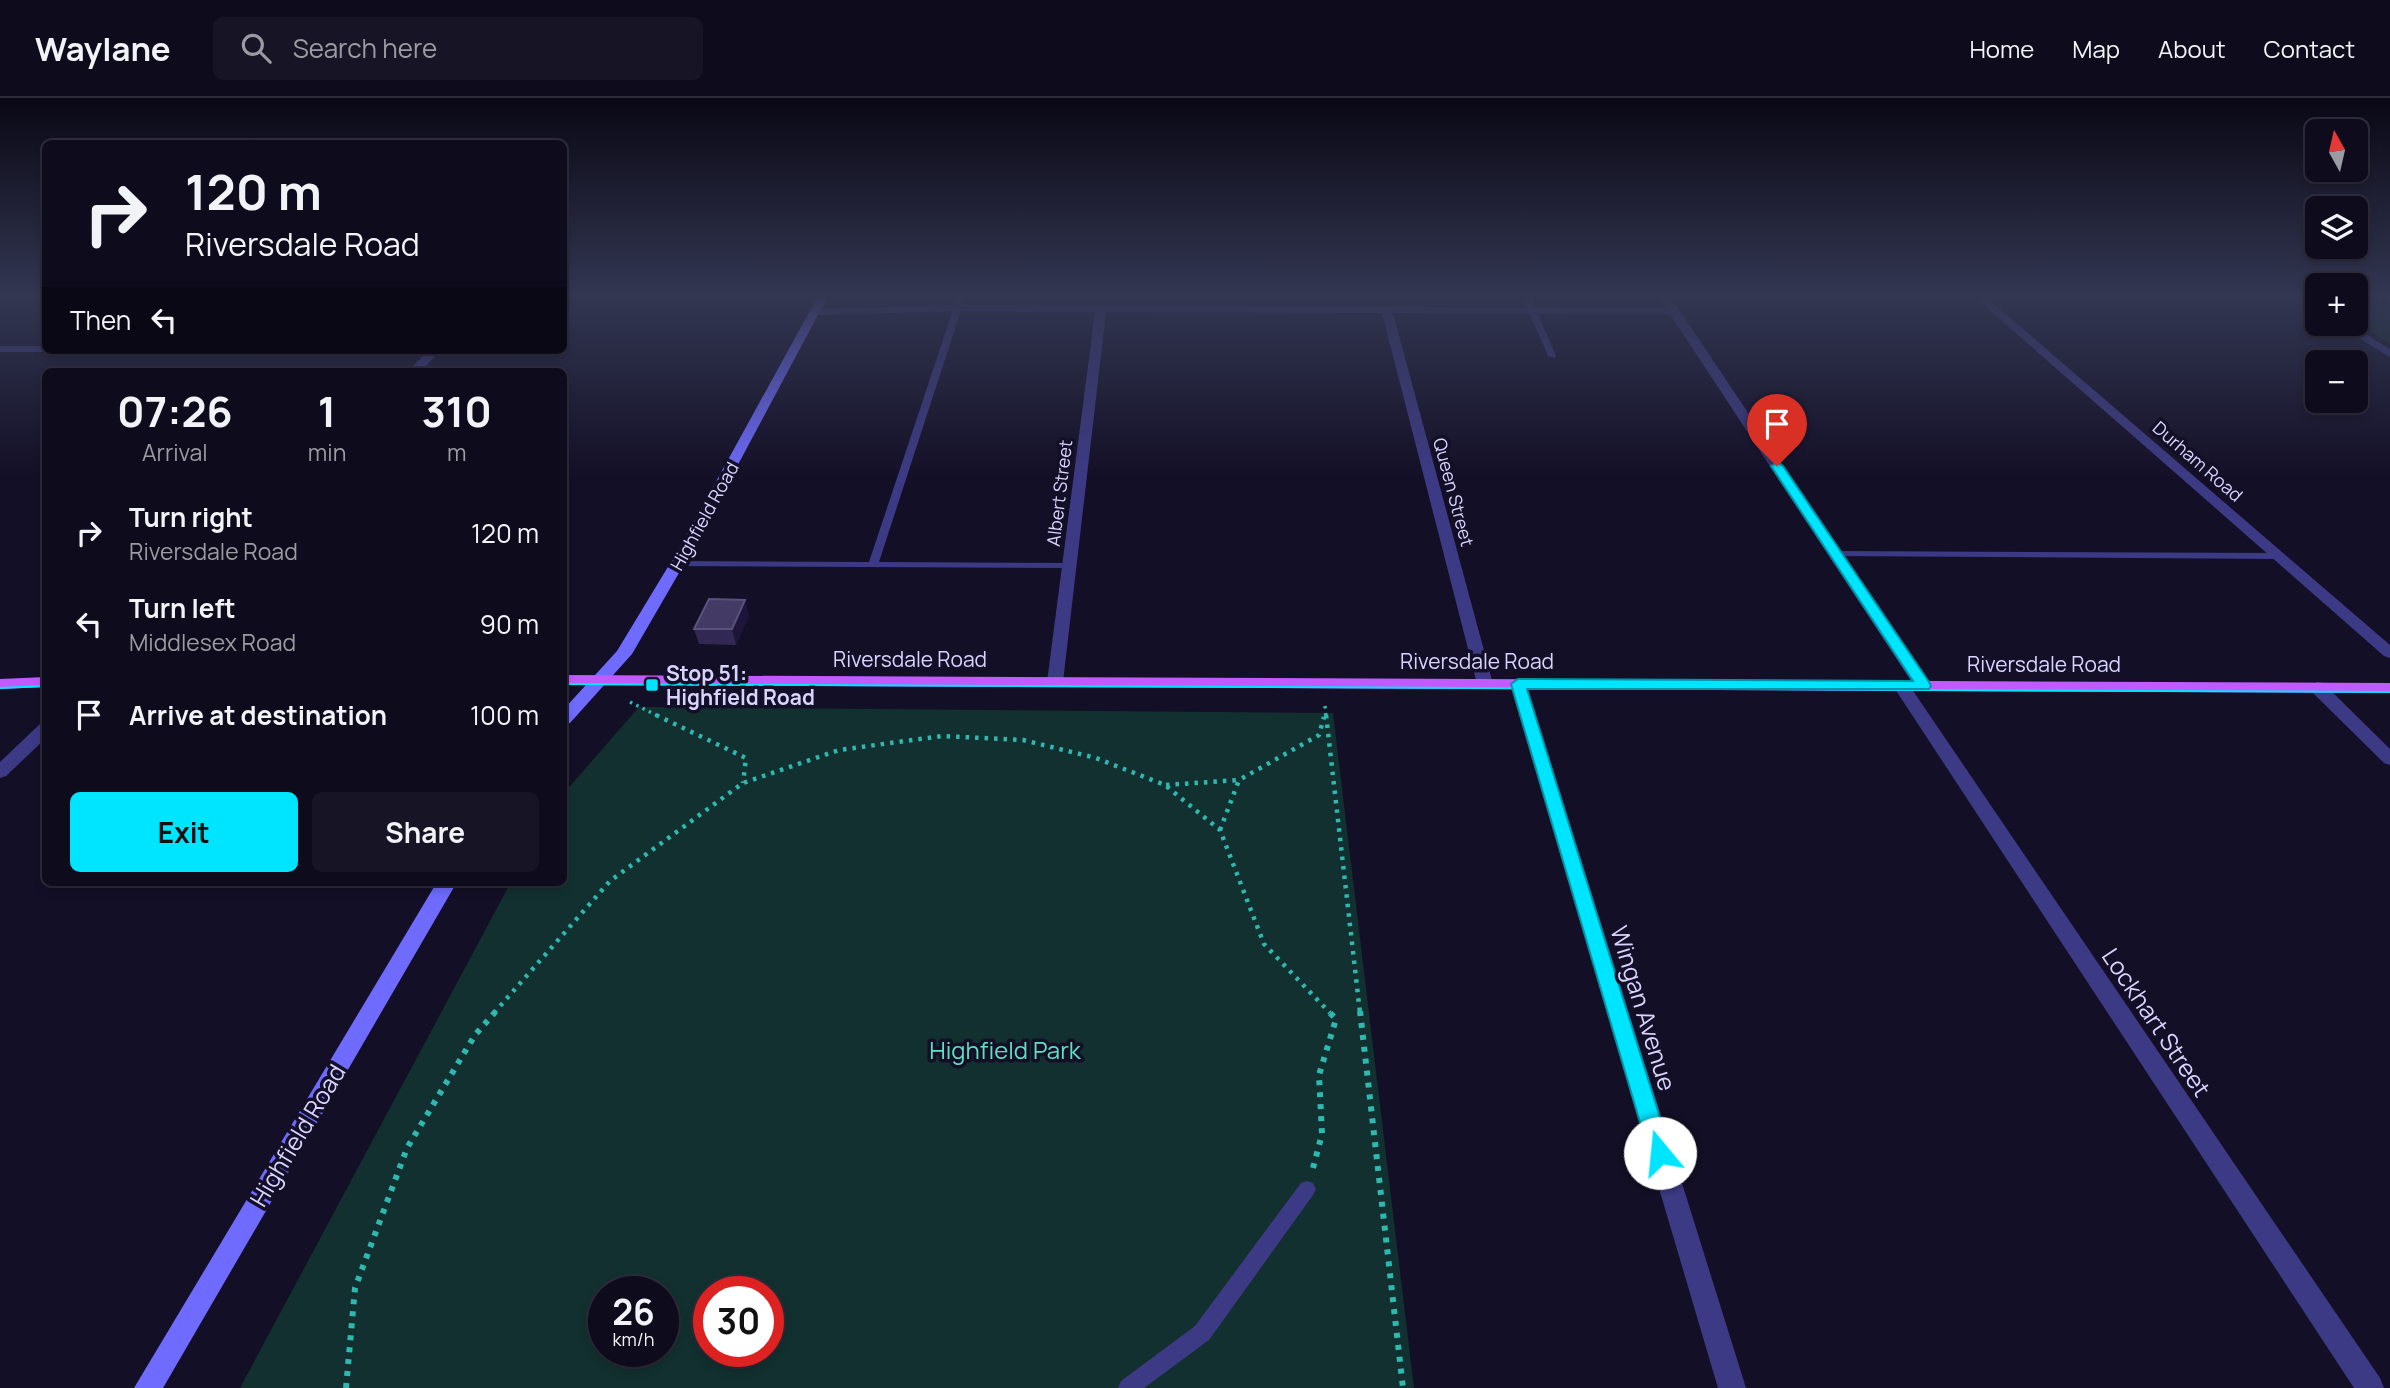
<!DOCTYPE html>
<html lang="en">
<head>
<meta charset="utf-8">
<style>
  :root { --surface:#0e0b1c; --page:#171425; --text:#f1f3f6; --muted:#9b9ba3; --line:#2e2b3b; --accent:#00e5ff }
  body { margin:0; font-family:Manrope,sans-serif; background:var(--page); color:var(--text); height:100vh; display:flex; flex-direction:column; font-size:26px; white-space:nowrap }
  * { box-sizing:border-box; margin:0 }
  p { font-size:23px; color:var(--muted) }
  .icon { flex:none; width:38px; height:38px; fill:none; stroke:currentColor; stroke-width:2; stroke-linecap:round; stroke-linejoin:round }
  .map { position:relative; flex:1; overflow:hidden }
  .sheet { position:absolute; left:42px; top:270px; width:525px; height:518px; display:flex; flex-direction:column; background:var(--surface); border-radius:10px; box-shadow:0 4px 10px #0003,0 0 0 2px var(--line) }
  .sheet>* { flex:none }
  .banner { position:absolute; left:42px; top:42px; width:525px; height:214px; border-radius:10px; box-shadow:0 4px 10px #0003,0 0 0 2px var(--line); background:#0e0b1c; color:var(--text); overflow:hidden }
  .needle { width:46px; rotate:352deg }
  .controls { position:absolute; left:2305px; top:21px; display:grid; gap:14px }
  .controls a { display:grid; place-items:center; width:63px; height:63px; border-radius:10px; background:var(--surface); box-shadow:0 4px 10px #0003,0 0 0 2px var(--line); font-size:35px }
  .speed { position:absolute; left:588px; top:1178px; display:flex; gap:14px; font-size:35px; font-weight:700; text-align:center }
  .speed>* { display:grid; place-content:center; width:91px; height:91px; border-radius:50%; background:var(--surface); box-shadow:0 4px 10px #0003,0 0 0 2px var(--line); line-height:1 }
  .speed small { font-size:18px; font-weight:400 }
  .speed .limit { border:10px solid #d22; background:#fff; color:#111 }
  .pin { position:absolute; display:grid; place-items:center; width:60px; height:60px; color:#fff; margin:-72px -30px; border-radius:50% 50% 50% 0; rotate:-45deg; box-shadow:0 0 7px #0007 }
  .pin .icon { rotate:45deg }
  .me { position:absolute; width:77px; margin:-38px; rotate:343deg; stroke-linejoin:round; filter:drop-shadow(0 0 5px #0008) }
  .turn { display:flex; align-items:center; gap:24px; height:147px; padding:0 28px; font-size:32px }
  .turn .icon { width:91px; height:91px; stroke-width:2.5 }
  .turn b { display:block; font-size:49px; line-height:60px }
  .then { display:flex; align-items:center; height:66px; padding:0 28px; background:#0003; gap:14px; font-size:26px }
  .eta { display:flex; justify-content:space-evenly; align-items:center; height:119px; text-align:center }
  .eta b { font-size:42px; font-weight:700; line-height:49px }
  .primary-button { display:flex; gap:14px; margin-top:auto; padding:14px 28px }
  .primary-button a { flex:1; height:80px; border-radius:10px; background:var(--accent); color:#111; font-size:28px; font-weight:700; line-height:80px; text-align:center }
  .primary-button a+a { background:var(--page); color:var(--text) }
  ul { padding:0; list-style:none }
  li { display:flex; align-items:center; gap:21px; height:91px; padding:0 28px }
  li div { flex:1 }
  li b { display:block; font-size:26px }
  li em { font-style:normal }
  header { display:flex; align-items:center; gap:42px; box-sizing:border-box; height:98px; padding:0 35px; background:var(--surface); border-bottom:2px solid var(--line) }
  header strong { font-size:33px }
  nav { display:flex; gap:38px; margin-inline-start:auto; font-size:24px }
  .search { width:490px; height:63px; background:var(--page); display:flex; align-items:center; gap:18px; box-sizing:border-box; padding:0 24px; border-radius:10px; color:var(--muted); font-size:26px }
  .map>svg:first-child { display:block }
  .green { fill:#12302f; fill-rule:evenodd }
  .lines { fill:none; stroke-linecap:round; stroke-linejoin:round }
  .path-far3 { stroke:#2fb8b0; stroke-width:2.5; stroke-dasharray:2.5 3.5; stroke-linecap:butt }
  .path-far2 { stroke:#2fb8b0; stroke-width:3.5; stroke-dasharray:2.5 4.5; stroke-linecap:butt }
  .path-far1 { stroke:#2fb8b0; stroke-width:4.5; stroke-dasharray:3.5 6; stroke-linecap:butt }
  .path { stroke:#2fb8b0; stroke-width:6; stroke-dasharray:5 7; stroke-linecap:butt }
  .service { fill:#3d3a85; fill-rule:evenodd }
  .minor { fill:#3d3a85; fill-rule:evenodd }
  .secondary { fill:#6f6bff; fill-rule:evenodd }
  .primary { fill:#c25bff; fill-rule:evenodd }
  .tram { stroke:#00e5ff; stroke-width:2 }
  .wall { fill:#312854 }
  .shaded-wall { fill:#1d163a }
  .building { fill:#433a66; stroke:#5a527e; stroke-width:2 }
  .route { fill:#00e5ff; stroke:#0095a6; stroke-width:2 }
  .poi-dot { fill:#00e5ff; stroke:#130f26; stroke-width:2.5 }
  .labels { text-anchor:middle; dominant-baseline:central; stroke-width:7; stroke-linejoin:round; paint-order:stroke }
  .far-street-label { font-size:18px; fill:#d9d4ff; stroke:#130f26 }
  .street-label { font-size:21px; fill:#d9d4ff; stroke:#130f26 }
  .poi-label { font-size:21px; font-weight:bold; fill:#d9d4ff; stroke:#130f26; text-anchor:start }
  .near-street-label { font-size:24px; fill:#d9d4ff; stroke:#130f26 }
  .near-park-label { font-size:24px; fill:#5fe0c0; stroke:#130f26 }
</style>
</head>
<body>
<header>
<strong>Waylane</strong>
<div class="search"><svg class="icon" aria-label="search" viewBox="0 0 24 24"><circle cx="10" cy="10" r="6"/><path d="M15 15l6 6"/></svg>Search here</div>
<nav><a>Home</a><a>Map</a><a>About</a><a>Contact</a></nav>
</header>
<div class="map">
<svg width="2390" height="1290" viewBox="0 0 2390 1290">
  <rect width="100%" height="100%" fill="#130f26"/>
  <g class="green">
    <polygon points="2356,200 2390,200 2390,246 2356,223"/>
    <path d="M639,609L1333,615L1414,1290H240L511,784H564V695ZM604,1194H663V1253H604ZM709,1194H768V1253H709Z"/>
  </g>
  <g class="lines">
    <polyline class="path-far3" points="2374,200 2390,202"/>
    <g class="path-far2">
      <polyline points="630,604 660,619"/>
      <polyline points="1325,608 1326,619"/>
    </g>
    <g class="path-far1">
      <polyline points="656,617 746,660 743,685"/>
      <polyline points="1326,617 1360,915"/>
      <polyline points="1166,687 1239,682"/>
      <polyline points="1220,732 1239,682 1319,637 1324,619"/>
      <polyline points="494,915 610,783 743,685 839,652 942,638 1023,642 1096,660 1165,687 1220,732 1264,846 1330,915"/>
    </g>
    <g class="path">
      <polyline points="1360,913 1403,1290"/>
      <polyline points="1313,1070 1322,1036 1319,977 1336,921 1328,913"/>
      <polyline points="346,1290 355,1190 407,1050 475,937 496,913"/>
    </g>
    <g class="service">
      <polygon points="957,200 965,200 879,464 1069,465 1073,466 1073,470 673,468 673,464 677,463 869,464"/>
      <polygon points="1523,200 1531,200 1556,258 1555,260 1548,258"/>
      <polygon points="1836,453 2279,455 2284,458 2279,461 1832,458 1831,456"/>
      <polygon points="1307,1083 1313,1085 1316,1091 1313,1097 1209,1242 1144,1290 1118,1290 1121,1283 1195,1228 1301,1085"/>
    </g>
    <g class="minor">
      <polygon points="1660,200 1670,200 1680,213 1931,588 1929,592 1917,592 1670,216 1393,215 1493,586 1485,591 1477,586 1382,215 1106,214 1063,584 1055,589 1049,588 1047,584 1095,214 958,213 815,217 810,214 815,211 958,207 1666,210"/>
      <polygon points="1976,200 1987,200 2390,547 2390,560 2384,558"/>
      <polygon points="2295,200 2307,200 2317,206 2317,214"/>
      <polygon points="2336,226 2349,226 2390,251 2390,259"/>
      <polygon points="0,248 46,248 46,252 51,252 46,254 0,254"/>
      <polygon points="429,252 441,252 421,273 408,273"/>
      <polygon points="1518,581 1526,586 1746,1290 1718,1290 1510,586"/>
      <polygon points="1901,583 1907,584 2380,1280 2384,1290 2354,1290 1893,588"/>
      <polygon points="2317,584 2323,585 2390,651 2390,667 2384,665 2311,593 2309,589"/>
      <polygon points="46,625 46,640 6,678 0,680 0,664 40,626"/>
    </g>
    <g class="secondary">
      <polygon points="817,200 827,200 694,449 632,556 570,625 564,626 564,611 617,553 680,449"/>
      <polygon points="437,784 457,784 163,1290 134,1290"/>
    </g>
    <g class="primary">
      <polygon points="564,577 2390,585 2390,595 564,587"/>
      <polygon points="46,579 46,589 0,591 0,581"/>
    </g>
    <g class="tram">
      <polyline points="564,586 2390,594"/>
      <polyline points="0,590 46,588"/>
    </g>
  </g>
  <polygon class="wall" points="749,517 736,547 699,546 694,531"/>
  <polygon class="shaded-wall" points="745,502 749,517 736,547 732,531"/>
  <polygon class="building" points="709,501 745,502 732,531 694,531"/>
  <linearGradient id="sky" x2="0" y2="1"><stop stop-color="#0a0815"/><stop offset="0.52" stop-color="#333752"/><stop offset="1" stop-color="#333752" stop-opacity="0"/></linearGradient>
  <rect width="2390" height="381" fill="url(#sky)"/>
  <polygon class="route" points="1777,364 1783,368 1929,584 1931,588 1929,591 1527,591 1671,1055 1668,1062 1660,1064 1653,1062 1649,1055 1511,586 1518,581 1913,583 1771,368"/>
  <rect class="poi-dot" x="645" y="580" width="14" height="14" rx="3.5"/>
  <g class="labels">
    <g class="far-street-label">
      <text transform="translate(2198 363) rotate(41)">Durham Road</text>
      <text transform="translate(1454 394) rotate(75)">Queen Street</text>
      <text transform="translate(1059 395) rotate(-83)">Albert Street</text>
      <text transform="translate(704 418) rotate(-61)">Highfield Road</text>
    </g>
    <g class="street-label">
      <text x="910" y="561">Riversdale Road</text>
      <text x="1477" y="563">Riversdale Road</text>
      <text x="2044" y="566">Riversdale Road</text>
    </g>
    <g class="poi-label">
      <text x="666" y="575">Stop 51:<tspan x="666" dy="24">Highfield Road</tspan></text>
    </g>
    <g class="near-street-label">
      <text transform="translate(1644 910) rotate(73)">Wingan Avenue</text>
      <text transform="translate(2157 924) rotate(56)">Lockhart Street</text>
      <text transform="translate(297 1037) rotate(-59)">Highfield Road</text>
    </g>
    <g class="near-park-label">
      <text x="1005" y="951">Highfield Park</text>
    </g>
  </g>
</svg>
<div class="controls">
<a><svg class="needle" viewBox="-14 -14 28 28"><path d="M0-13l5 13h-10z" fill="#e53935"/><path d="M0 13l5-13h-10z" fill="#9b9ba3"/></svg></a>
<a><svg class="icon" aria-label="layers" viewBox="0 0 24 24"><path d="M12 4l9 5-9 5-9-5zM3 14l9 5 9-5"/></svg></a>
<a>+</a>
<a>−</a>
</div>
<div class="speed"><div>26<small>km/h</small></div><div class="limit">30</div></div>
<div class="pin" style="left:1777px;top:368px;background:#d93025"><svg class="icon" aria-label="arrive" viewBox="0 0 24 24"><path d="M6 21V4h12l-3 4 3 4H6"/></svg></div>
<svg class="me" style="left:1660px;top:1055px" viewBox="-20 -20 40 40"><circle r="19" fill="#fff"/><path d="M0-13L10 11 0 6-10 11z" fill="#00e5ff"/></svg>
<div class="banner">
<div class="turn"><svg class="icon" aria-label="right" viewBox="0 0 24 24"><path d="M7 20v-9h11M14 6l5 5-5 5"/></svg><div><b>120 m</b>Riversdale Road</div></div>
<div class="then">Then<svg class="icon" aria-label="left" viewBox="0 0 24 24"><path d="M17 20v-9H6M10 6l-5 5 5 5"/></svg></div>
</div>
<section class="sheet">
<div class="eta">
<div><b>07:26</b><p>Arrival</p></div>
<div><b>1</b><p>min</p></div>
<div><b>310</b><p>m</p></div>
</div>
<ul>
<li><svg class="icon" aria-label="right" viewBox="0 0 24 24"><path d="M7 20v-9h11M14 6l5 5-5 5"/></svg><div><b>Turn right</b><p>Riversdale Road</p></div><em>120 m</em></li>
<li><svg class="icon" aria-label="left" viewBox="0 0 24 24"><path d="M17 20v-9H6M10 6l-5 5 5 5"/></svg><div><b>Turn left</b><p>Middlesex Road</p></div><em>90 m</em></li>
<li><svg class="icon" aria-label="arrive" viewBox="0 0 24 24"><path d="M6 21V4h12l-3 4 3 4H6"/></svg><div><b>Arrive at destination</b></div><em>100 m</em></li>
</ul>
<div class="primary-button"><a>Exit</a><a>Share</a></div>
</section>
</div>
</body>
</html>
